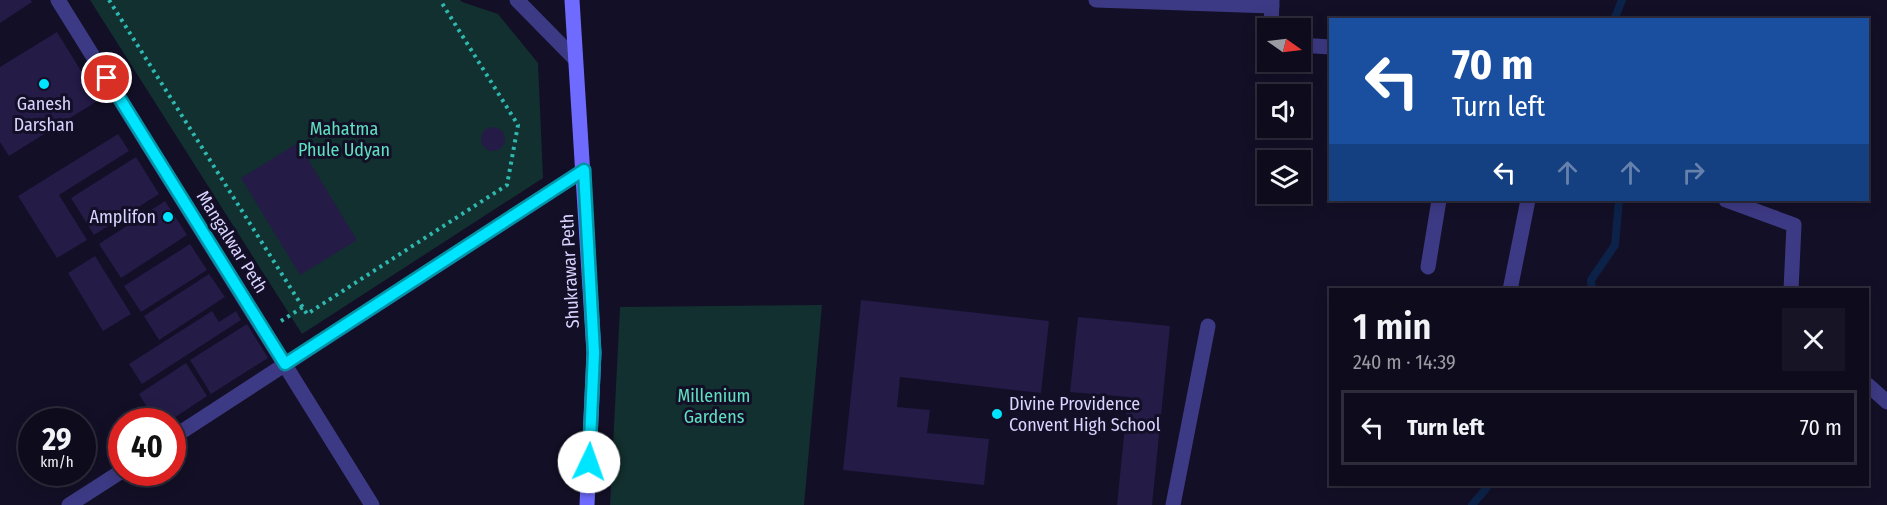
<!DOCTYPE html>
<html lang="en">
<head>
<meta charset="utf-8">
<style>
  :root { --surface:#0e0b1c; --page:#171425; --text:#f1f3f6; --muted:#9b9ba3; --line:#2e2b3b }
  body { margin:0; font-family:"Fira Sans Condensed",sans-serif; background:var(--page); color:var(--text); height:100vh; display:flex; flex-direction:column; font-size:22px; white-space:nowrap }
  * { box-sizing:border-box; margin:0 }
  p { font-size:20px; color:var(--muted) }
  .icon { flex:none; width:33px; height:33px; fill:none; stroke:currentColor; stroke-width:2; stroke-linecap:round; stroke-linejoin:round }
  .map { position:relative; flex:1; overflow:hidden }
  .drawer { position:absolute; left:1329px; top:288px; width:540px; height:198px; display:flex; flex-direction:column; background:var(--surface); border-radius:0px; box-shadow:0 3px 15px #0003,0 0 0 2px var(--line) }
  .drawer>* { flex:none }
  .guide { position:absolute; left:1329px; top:18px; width:540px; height:183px; border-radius:0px; box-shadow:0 3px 15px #0003,0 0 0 2px var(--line); background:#1a4fa0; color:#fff; overflow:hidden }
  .needle { width:39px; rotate:104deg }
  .tools { position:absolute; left:1257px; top:18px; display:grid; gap:12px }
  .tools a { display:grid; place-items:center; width:54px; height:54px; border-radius:0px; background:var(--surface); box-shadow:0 3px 15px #0003,0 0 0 2px var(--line); font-size:30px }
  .speed { position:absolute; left:18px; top:408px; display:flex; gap:12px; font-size:30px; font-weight:700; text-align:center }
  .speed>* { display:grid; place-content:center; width:78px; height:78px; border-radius:50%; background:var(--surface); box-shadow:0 3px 15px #0003,0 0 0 2px var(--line); line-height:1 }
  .speed small { font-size:15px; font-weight:400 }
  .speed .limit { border:9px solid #d22; background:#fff; color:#111 }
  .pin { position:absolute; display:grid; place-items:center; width:51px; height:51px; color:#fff; margin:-26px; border:3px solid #fff; border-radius:50%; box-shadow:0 2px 6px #0007 }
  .me { position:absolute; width:66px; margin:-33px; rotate:3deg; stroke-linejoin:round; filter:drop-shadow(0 0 4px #0008) }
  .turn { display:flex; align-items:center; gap:21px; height:126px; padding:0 24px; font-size:27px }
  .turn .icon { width:78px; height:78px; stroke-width:2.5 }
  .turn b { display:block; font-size:42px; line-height:51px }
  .lanes { display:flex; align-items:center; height:57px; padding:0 24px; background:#0003; justify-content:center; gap:30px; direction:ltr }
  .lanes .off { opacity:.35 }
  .round { display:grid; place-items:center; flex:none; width:63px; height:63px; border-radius:0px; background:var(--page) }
  .overview { display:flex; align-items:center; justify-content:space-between; height:102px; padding:0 24px }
  h1 { font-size:36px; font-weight:600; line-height:45px }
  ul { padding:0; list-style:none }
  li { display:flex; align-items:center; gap:18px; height:75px; margin:0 12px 9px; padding:0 12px; border:3px solid var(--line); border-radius:0px }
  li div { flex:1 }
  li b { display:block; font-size:22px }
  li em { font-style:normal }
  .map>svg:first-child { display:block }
  .green { fill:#12302f }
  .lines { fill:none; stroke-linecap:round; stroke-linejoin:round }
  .stream { stroke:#0c2248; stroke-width:8 }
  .building { fill:#241b47 }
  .path { stroke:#2fb8b0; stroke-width:4; stroke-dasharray:3 4.5; stroke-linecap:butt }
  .street { stroke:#3d3a85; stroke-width:15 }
  .secondary { stroke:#6f6bff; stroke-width:15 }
  .route-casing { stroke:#0095a6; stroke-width:15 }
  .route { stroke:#00e5ff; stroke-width:10 }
  .poi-dot { fill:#00e5ff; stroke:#130f26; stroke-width:2 }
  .labels { text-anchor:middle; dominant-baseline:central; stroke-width:6; stroke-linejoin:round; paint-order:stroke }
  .poi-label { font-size:18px; fill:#d9d4ff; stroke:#130f26 }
  .park-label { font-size:18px; fill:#5fe0c0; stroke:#130f26 }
  .street-label { font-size:18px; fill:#d9d4ff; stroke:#130f26 }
</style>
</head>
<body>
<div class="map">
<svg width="1887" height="505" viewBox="0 0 1887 505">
  <rect width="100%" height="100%" fill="#130f26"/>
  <g class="green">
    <polygon points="90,0 460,0 462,2 498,14 538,63 543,178 302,334"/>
    <polygon points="822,305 804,505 610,505 620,307"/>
  </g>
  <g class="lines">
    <g class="stream">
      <polyline points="1614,20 1622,0"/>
      <polyline points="1592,290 1591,280 1615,245 1619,200"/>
      <polyline points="1472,505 1490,484"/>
    </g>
  </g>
  <g class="building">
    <polygon points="0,0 31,0 32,2 0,23"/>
    <polygon points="57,32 99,100 9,156 0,142 0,67"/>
    <circle cx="493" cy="139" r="12"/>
    <polygon points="118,134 129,151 59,195 87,240 57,258 18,196"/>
    <polygon points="298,143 357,240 300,275 241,178"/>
    <polygon points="136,157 159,194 94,235 71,198"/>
    <polygon points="165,201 187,235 121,278 99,244"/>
    <polygon points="190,244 207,270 141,312 124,286"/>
    <polygon points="95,256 131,314 103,331 68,273"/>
    <polygon points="209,274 225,297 159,340 144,316"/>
    <polygon points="861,300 1049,321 1041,393 900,377 897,407 930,410 927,433 989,439 984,485 843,470"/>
    <polygon points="212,311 219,322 236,311 241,320 142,384 129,364"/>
    <polygon points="1078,317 1170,326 1152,505 1117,505 1128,397 1070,392"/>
    <polygon points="247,324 268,358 211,394 190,360"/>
    <polygon points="186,363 207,396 168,422 156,422 139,394"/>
  </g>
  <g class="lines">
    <g class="path">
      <polyline points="109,0 307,314 507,185 518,125 440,0"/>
      <polyline points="281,321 303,307"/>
    </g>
    <g class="street">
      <polyline points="58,0 372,505"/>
      <polyline points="517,0 575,59"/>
      <polyline points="1096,0 1272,6"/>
      <polyline points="1271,28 1272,0"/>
      <polyline points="1300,45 1330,47"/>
      <polyline points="1726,200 1794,225 1791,290"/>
      <polyline points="1428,267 1439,200"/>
      <polyline points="1510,290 1528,200"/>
      <polyline points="1868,385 1887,402"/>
      <polyline points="172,438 584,170"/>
      <polyline points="69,505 122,471"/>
      <polyline points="1173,505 1208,326"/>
    </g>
    <polyline class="secondary" points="572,0 594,353 587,505"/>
  </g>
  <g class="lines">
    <g class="route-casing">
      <polyline id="route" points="107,78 285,364 584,170 594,353 589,462"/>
    </g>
    <use href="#route" class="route"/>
  </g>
  <g class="poi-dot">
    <circle cx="44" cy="84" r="6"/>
    <circle cx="168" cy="217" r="6"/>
    <circle cx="997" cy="414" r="6"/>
  </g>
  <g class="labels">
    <g class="poi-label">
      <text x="44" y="104">Ganesh<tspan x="44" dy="21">Darshan</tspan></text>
      <text x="156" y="217" text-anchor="end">Amplifon</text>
      <text x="1009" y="404" text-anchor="start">Divine Providence<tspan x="1009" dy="21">Convent High School</tspan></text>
    </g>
    <g class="park-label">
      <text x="344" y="129">Mahatma<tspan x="344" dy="21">Phule Udyan</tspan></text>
      <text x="714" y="396">Millenium<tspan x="714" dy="21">Gardens</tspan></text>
    </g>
    <g class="street-label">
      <text transform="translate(232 242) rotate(58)">Mangalwar Peth</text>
      <text transform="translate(570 271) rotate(-93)">Shukrawar Peth</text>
    </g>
  </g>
</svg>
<div class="tools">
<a><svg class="needle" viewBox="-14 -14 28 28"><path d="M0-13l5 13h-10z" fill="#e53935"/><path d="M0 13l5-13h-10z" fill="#9b9ba3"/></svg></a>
<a><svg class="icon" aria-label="sound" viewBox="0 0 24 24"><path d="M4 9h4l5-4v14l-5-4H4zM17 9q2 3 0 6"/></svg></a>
<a><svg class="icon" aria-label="layers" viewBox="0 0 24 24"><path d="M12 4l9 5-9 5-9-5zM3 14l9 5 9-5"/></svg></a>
</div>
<div class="speed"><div>29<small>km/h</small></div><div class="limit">40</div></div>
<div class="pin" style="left:107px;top:78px;background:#d93025"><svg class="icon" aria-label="arrive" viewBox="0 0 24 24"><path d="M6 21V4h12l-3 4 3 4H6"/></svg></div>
<svg class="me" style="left:589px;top:462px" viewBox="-20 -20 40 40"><circle r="19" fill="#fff"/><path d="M0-13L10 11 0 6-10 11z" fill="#00e5ff"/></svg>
<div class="guide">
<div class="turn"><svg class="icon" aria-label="left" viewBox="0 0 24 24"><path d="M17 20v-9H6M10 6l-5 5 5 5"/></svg><div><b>70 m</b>Turn left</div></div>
<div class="lanes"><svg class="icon" aria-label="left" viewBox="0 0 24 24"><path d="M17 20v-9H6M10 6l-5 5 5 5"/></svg><svg class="icon off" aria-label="ahead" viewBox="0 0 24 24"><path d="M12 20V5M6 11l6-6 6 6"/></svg><svg class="icon off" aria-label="ahead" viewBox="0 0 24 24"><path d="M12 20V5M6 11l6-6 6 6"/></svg><svg class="icon off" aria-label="right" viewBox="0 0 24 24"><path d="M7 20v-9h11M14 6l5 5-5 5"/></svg></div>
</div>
<section class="drawer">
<div class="overview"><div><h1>1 min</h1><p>240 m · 14:39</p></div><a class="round"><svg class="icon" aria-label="close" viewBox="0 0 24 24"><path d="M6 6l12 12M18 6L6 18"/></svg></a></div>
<ul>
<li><svg class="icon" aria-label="left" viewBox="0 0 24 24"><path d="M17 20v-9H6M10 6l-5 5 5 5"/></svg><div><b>Turn left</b></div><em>70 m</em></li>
</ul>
</section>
</div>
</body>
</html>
